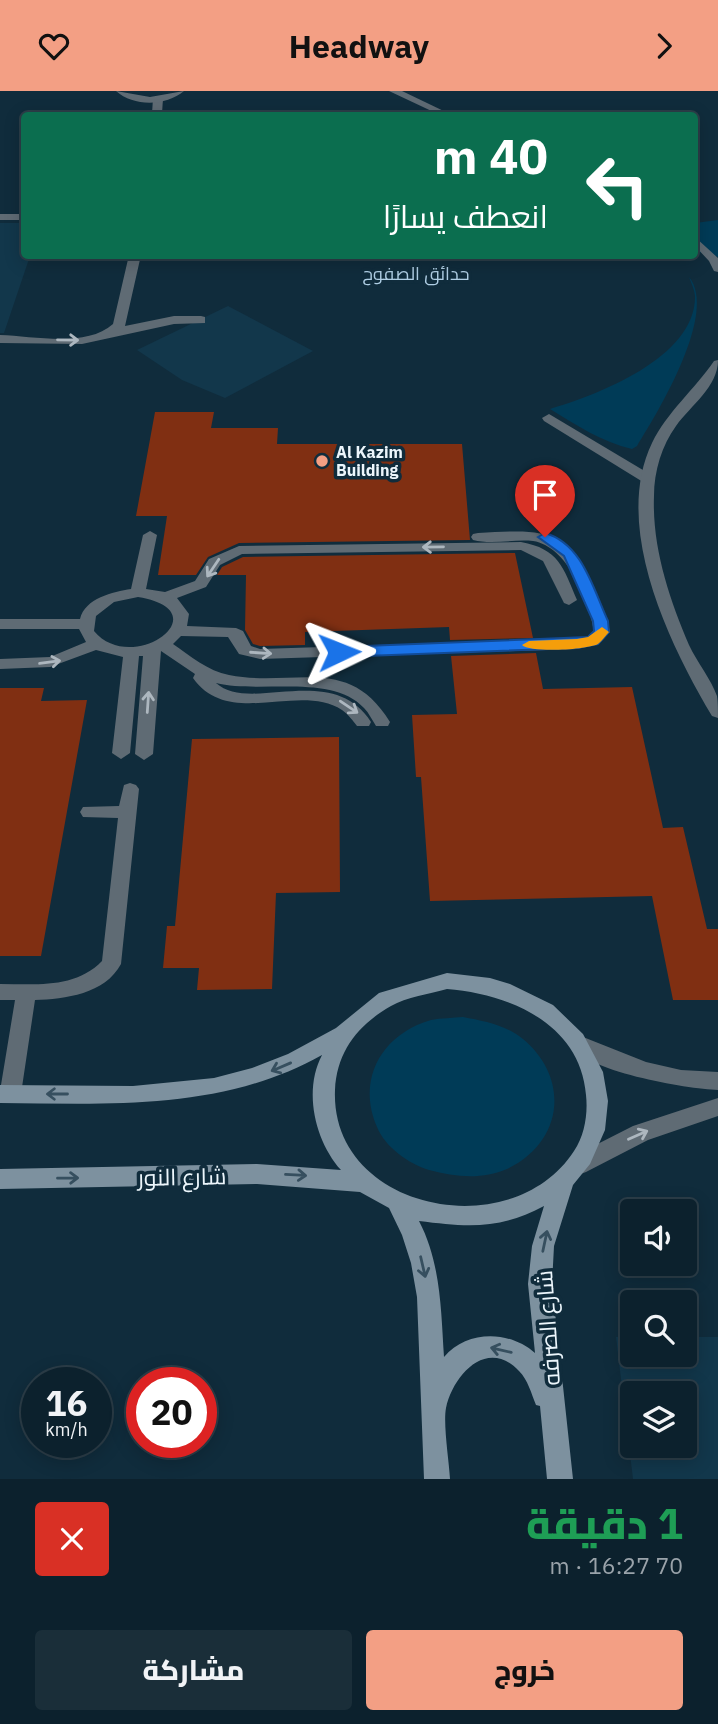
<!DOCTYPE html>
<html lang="ar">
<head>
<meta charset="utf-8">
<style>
  :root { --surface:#0c212d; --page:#1a2e39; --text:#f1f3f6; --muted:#9aa3aa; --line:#2c3e49; --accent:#f39f84 }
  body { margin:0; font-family:"IBM Plex Sans",Cairo,sans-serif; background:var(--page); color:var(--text); direction:rtl; height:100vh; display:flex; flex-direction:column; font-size:26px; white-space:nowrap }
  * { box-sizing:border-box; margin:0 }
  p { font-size:23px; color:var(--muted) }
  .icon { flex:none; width:38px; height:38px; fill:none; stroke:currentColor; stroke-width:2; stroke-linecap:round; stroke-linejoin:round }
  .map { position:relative; height:1388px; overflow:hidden; direction:ltr }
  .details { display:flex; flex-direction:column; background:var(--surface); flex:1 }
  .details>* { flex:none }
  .hud { position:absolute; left:21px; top:21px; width:677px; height:147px; border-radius:7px; box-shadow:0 4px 18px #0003,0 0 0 2px var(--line); direction:rtl; background:#0b6e4f; color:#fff; overflow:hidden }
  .buttons { position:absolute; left:620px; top:1108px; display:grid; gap:14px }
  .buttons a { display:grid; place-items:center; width:77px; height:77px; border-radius:7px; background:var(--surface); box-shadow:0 4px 18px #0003,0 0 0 2px var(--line); font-size:35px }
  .speed { position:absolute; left:21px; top:1276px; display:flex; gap:14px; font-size:35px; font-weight:700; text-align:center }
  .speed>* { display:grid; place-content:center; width:91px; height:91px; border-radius:50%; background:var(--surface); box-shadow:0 4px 18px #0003,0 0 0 2px var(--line); line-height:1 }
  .speed small { font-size:18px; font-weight:400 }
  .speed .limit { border:10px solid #d22; background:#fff; color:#111 }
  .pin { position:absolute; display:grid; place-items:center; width:60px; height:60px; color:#fff; margin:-72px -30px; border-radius:50% 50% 50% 0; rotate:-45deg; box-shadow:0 0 7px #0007 }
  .pin .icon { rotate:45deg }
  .me { position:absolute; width:77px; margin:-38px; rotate:88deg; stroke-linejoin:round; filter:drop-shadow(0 0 5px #0008) }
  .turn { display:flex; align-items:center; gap:24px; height:147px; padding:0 35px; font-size:32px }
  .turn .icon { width:91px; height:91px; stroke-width:2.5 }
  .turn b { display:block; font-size:49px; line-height:60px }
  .round { display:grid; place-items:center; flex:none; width:74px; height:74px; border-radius:7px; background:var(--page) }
  .headline { display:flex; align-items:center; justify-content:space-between; height:119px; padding:0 35px }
  h1 { font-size:42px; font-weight:800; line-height:52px; color:#1e9e55 }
  .button { display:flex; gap:14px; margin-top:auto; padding:14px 35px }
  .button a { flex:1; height:80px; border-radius:7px; background:var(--accent); color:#111; font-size:28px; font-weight:800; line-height:80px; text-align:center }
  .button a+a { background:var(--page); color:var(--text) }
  header { display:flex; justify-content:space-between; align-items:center; height:91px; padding:0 35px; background:var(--accent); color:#111; font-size:32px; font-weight:800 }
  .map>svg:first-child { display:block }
  .built { fill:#12374b; fill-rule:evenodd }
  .green { fill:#003b57 }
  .building { fill:#802f12 }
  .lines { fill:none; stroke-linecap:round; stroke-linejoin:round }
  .lane { fill:#5f6b74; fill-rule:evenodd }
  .street { fill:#5f6b74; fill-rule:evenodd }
  .secondary { fill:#7d919f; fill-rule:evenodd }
  .oneway { stroke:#adb7bf }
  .oneway2 { stroke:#364f5f }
  .route { fill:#1a73e8; stroke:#114b97; stroke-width:2 }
  .slow { fill:#f59e0b }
  .poi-dot { fill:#f39f84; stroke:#102c3c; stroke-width:2.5 }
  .labels { text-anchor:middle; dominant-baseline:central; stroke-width:7; stroke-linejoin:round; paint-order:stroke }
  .far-poi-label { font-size:16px; font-weight:bold; fill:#ecf6fc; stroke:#102c3c; text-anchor:start }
  .far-neighbourhood-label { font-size:18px; fill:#afcee4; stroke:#102c3c }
  .near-street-label { font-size:23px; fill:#ecf6fc; stroke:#102c3c }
</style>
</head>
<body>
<header><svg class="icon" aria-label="forward" viewBox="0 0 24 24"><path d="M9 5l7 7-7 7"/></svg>Headway<svg class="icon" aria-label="heart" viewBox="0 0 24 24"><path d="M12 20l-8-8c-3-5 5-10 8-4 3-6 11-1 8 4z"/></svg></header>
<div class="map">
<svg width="718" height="1388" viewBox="0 0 718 1388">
  <rect width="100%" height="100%" fill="#102c3c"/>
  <g class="built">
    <polygon points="0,132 24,132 24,164 30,165 4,242 0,242"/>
    <polygon points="228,215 313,260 225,307 182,289 137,259"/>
    <path d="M616,1246H632V1264H684V1246H718V1388H633ZM632,1302H684V1354H632Z"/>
  </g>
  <g class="green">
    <polygon points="718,129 718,166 695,160 695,132"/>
    <path d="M689,186C718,221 660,318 637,355L632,358C602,351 576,334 550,318C597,304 695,267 695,206C695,200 691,191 689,186Z"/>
    <path d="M463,926C484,930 506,934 523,948C570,987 564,1051 507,1078C482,1089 455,1086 429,1079C409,1073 385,1056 377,1036C356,988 382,943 431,929C441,927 453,927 463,926Z"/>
  </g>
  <g class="building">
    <polygon points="155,321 214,321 211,337 278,337 277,353 462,353 470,449 239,452 208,466 196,484 158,484 167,425 136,425"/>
    <polygon points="515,462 533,547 450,549 449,536 305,541 305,554 260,555 253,553 245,539 246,484 217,484 222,476 243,466"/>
    <polygon points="536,562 543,598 632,596 663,737 683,736 707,838 718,838 718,909 673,909 652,805 430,810 421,686 416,686 412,624 457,623 451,565"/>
    <polygon points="0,597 44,597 41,610 87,609 41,865 0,865"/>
    <polygon points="339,646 340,801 276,802 272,898 197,899 199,877 163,877 167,835 175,835 192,648"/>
  </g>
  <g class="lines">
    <g class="lane">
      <polygon points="158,5 163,8 162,22 155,24 152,22 153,8"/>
      <rect x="0" y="123" width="24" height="6"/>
      <path d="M129,164H141L125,235L174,225H201L205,226V232L174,233L82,253L0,252V244C34,245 86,257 113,233Z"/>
      <polygon points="549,323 653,385 655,388 653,391 643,391 544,330 542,327"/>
      <path d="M150,440L157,444L146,498L165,501L195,490L209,468L239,455L521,451C559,458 563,476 577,509L569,514L564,512L543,470L521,459L242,463L220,474L206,496L177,507L189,523L187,535L236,537L243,540L251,555L260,558L577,548L588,545L594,540C589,509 567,455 533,450C513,448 492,454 473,449L471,446L473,443L478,442C539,439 565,434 593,496C599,510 607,525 610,541L599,553L577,558L260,568L239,563L228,546L181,545L173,553C190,565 208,580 229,584C293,597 348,562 390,631L388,635H376C372,629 369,622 364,617C332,582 259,603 216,592C250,623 332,570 371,631L369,635H357C353,630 348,623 342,619C299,591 229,638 193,587L195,583L161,560L153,663L144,669L135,663L143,565H139L130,662L121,668L112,662L123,566L96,559L50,576L0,578V568L50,566L86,551L79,538H0V528H80C85,507 113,501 131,498L143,444ZM138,506C223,520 132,586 94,540L96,525L114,511Z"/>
      <path d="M130,692L136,694L139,698L121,873C105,903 65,908 35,909L21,1003L17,1009L10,1012L3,1009L0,1000L15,909H0V893C35,893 75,898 102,870L118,727L83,726L80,721L83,716L119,715L124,694Z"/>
    </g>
    <g class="street">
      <path d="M116,0L150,6L184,0C166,15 134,16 116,0Z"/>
      <polygon points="389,0 402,0 452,24 440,24"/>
      <polygon points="695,146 718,167 718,181 714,180 709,170 695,155"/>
      <path d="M718,269C718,296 691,314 676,335C662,354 654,380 654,405C652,456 669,507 689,554C697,571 711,588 717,605C718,611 718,620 718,627L712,625C669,553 612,435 652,352C667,321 695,298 714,270Z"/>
      <path d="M578,944L646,971L681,979L718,981V999C687,998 582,980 568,952L571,946Z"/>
      <polygon points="718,1007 718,1025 648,1049 586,1081 578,1084 570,1081 567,1074 570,1067 633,1035"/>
    </g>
    <path class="secondary" d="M447,882L490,887L510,893L553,914L583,943L603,981L608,1010L605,1039L590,1073L573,1094L554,1155L552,1193L573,1388H547L540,1315L536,1314C531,1302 528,1289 519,1280C487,1246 453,1284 446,1317C443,1333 449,1370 450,1388H424L417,1206L411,1172L402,1144L389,1117L360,1101L257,1093L0,1098V1078L257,1073L341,1079C315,1050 303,1000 322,964C222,1020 111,1013 0,1012V994L133,995L214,987L252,977L288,963L336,937L379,902ZM447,898C509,903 580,932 586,1004C588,1022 585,1044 574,1060C512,1156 330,1120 335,999C337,960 358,934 391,915C406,906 430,903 447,898ZM544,1115L532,1155L528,1193L535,1262C509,1239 467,1239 444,1266C441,1220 441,1172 419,1130C467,1136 499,1139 544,1115Z"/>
  </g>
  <defs><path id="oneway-shaft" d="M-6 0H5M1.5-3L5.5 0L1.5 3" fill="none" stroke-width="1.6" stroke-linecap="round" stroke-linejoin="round" transform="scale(1.75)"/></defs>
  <g class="oneway">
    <use href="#oneway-shaft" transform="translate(68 249) rotate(1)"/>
    <use href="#oneway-shaft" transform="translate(433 456) rotate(179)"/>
    <use href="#oneway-shaft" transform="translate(213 477) rotate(124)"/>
    <use href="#oneway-shaft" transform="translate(261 562) rotate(4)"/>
    <use href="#oneway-shaft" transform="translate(50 571) rotate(-8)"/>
    <use href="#oneway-shaft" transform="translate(148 611) rotate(-86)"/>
    <use href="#oneway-shaft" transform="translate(349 616) rotate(34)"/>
    <use href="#oneway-shaft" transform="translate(638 1044) rotate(-24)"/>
  </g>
  <g class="oneway2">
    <use href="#oneway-shaft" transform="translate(281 976) rotate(157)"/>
    <use href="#oneway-shaft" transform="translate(57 1003) rotate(-180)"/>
    <use href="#oneway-shaft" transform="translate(296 1084) rotate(3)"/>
    <use href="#oneway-shaft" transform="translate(68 1087) rotate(-1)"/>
    <use href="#oneway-shaft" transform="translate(545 1150) rotate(-78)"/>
    <use href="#oneway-shaft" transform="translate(423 1176) rotate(77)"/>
    <use href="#oneway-shaft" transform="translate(501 1259) rotate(-167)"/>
  </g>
  <path class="route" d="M545,442C583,453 593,498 608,530L609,541L598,553L577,557L339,566L332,561L339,556L588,546L594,540L593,530L564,465L538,446Z"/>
  <path class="slow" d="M602,536L609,541C606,544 602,550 598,553C586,559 530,562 522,554L529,550L577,548L588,546Z"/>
  <circle class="poi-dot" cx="322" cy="370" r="7"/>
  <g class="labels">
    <g class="far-poi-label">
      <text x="336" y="361">Al Kazim<tspan x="336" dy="18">Building</tspan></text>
    </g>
    <g class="far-neighbourhood-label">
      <text x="416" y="182">حدائق الصفوح</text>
    </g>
    <g class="near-street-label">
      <text transform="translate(182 1085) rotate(-1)">شارع النور</text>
      <text transform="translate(547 1237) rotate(-94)">شارع الصرفه</text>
    </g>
  </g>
</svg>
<div class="buttons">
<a><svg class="icon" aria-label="sound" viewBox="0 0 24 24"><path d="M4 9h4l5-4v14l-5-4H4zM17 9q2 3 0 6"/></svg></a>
<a><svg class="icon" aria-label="search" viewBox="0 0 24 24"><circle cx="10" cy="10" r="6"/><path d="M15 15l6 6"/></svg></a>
<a><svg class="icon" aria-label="layers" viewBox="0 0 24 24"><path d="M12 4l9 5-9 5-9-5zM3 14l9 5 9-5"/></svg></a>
</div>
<div class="speed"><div>16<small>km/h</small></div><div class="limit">20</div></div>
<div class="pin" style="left:545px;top:446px;background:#d93025"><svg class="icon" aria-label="arrive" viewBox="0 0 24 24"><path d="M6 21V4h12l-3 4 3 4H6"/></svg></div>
<svg class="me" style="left:339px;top:561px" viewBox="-20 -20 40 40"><path d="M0-17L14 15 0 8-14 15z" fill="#1a73e8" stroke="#fff" stroke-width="4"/></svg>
<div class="hud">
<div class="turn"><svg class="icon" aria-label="left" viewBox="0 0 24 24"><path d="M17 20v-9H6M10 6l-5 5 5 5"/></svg><div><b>40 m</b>انعطف يسارًا</div></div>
</div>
</div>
<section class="details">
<div class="headline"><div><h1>1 دقيقة</h1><p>70 m · 16:27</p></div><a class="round" style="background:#d93025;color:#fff"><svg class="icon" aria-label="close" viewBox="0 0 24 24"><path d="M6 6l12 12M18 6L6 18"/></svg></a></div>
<div class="button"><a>خروج</a><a>مشاركة</a></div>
</section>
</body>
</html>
